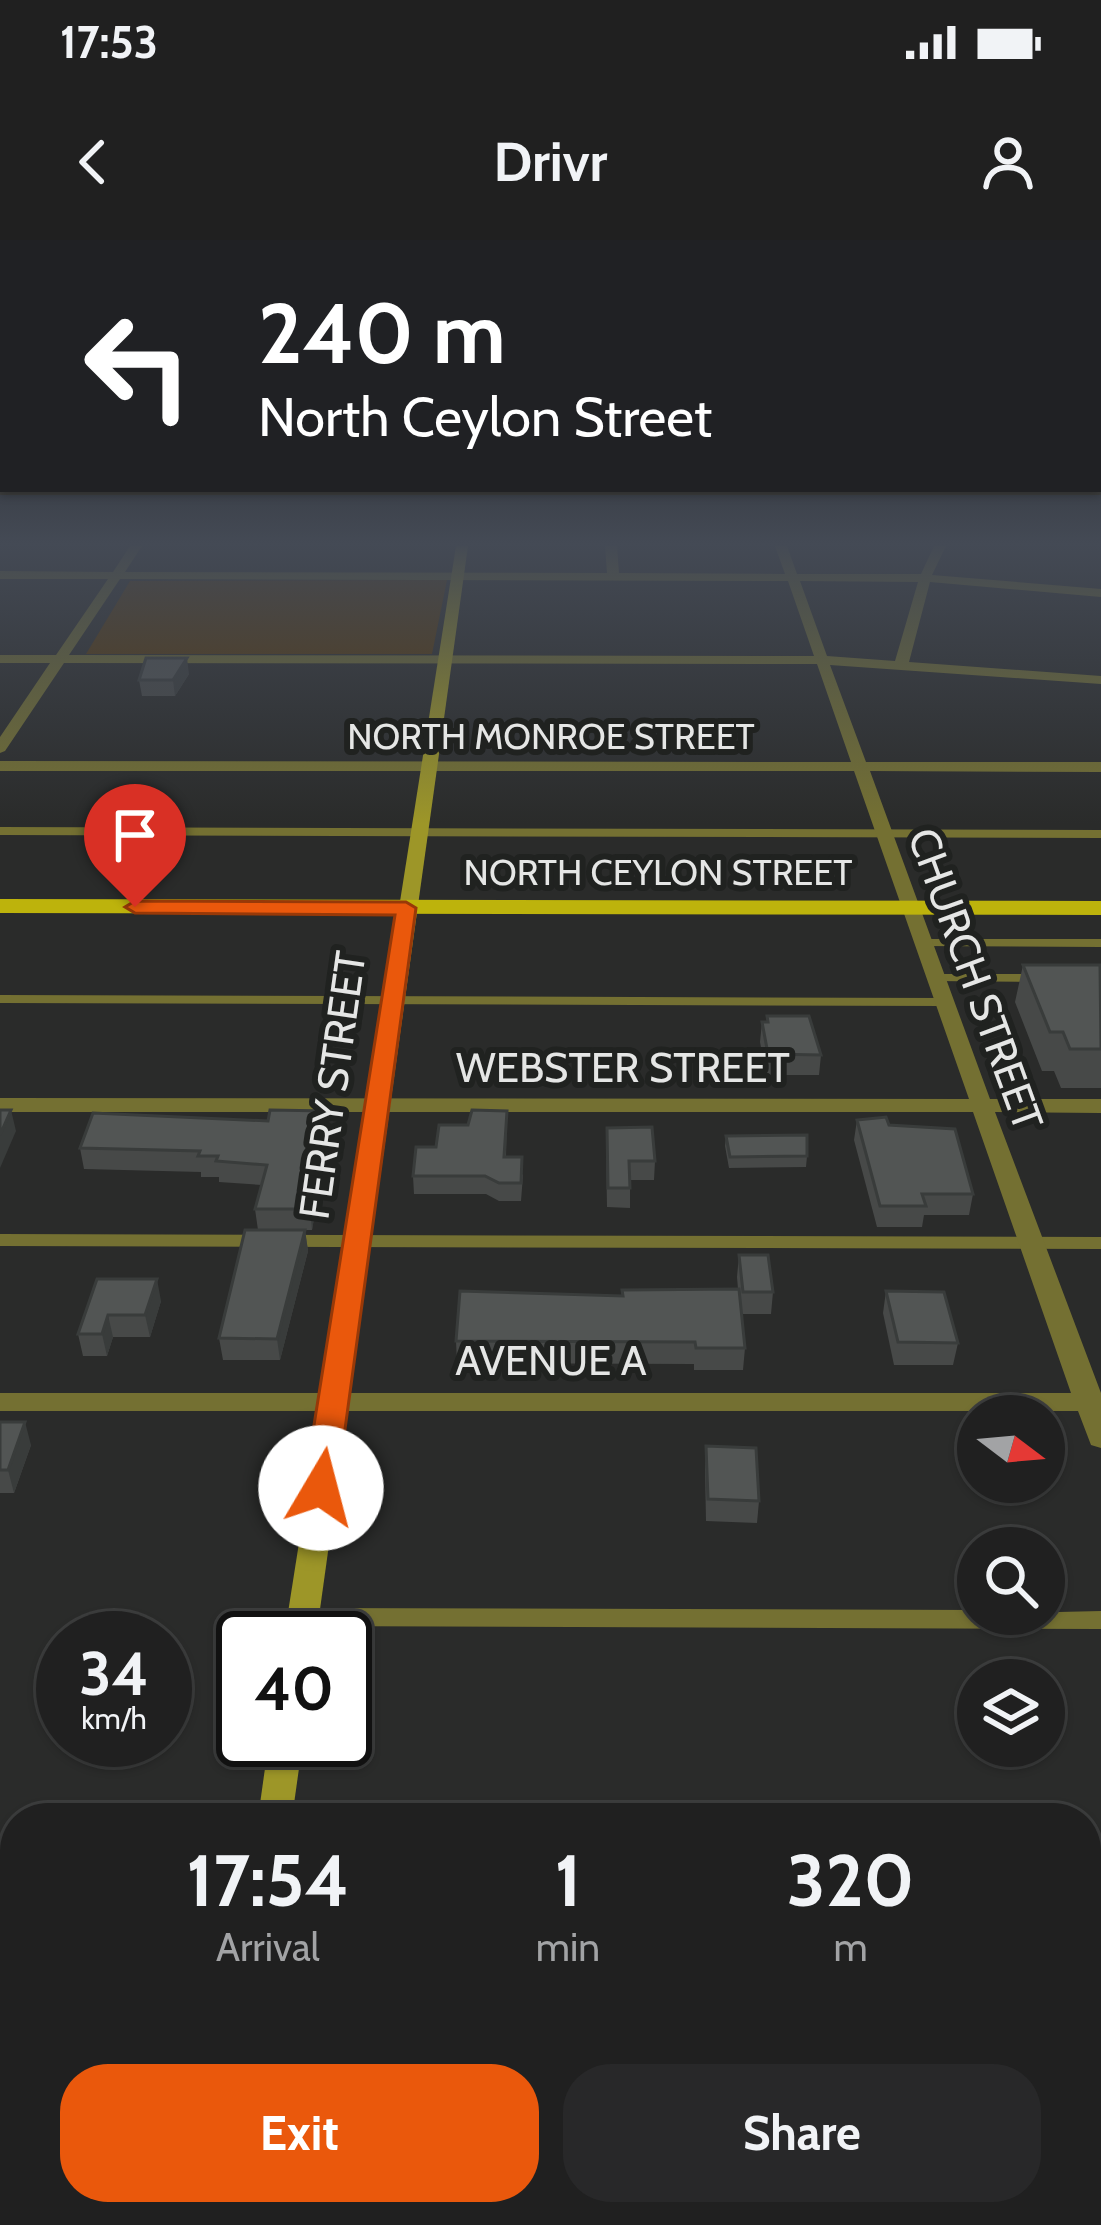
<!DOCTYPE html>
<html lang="en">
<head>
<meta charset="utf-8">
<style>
  :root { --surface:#202020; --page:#282829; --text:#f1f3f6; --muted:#a2a3a5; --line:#3d3e3e; --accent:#ea580c }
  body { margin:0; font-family:Cabin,sans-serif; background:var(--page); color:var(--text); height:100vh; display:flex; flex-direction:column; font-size:45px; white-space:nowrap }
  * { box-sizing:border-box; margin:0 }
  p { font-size:39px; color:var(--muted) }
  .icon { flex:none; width:66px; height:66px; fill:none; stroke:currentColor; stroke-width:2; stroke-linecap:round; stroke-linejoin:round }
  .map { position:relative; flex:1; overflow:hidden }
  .side { position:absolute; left:0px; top:1563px; width:1101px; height:423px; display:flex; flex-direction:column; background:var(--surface); border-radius:48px 48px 0 0; box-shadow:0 3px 9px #0004,0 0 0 3px var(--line) }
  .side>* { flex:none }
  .banner { position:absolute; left:0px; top:0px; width:1101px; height:252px; box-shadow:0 3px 9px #0004,0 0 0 3px var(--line); background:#202124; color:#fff; overflow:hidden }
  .needle { width:78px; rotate:106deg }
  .tools { position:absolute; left:957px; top:1155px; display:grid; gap:24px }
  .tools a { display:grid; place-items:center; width:108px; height:108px; border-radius:50%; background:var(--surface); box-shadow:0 3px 9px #0004,0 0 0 3px var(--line); font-size:60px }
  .speed { position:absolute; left:36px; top:1371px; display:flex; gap:24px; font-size:60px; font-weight:700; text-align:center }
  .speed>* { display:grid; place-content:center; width:156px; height:156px; border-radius:50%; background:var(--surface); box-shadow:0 3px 9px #0004,0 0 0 3px var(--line); line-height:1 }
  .speed small { font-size:30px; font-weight:400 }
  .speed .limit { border:6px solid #111; border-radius:18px; background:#fff; color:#111 }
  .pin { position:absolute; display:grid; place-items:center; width:102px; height:102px; color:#fff; margin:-123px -51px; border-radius:50% 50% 50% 0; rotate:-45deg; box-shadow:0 0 12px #0007 }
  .pin .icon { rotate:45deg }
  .me { position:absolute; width:132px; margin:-66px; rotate:8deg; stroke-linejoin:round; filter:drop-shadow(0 0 9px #0008) }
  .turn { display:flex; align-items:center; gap:42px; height:252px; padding:0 60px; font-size:54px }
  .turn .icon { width:156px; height:156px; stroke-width:2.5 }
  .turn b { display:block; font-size:84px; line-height:102px }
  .eta { display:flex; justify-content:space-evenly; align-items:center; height:204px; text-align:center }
  .eta b { font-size:72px; font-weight:700; line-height:84px }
  .primary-button { display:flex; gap:24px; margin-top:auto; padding:24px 60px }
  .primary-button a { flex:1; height:138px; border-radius:48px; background:var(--accent); color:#fff; font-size:48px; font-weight:700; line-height:138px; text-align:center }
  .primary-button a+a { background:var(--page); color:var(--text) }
  .status { display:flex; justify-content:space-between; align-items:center; height:84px; padding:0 60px; background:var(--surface); direction:ltr }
  .status svg { height:33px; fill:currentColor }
  header { display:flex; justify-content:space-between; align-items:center; height:156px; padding:0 60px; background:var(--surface); font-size:54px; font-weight:700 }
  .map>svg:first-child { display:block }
  .green { fill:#573603 }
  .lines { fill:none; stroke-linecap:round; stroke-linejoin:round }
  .lane { fill:#747032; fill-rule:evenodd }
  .street { fill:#747032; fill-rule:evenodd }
  .secondary { fill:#9d9628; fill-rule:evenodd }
  .primary { fill:#bdb30c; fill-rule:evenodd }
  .rail-casing { stroke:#a0a1a0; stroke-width:18 }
  .rail { stroke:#202220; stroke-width:14; stroke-dasharray:42; stroke-linecap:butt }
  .wall { fill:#474948 }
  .shaded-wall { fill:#393c3b }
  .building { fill:#525554; stroke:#393c3b; stroke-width:3 }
  .route { fill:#ea580c; stroke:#983908; stroke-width:3 }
  .labels { text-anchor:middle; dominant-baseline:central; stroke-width:12; stroke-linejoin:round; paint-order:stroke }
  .far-street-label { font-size:36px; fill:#e5e6e5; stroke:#202220 }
  .street-label { font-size:42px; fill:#e5e6e5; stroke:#202220 }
</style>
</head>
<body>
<div class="status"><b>17:53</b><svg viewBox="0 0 49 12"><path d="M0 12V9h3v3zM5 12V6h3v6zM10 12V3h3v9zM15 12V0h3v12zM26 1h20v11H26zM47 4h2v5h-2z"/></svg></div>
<header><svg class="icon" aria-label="back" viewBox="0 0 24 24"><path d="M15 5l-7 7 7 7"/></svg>Drivr<svg class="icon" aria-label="person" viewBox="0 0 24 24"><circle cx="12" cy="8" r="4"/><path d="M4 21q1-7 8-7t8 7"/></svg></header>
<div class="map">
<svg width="1101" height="1985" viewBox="0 0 1101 1985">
  <rect width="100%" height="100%" fill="#2a2b2a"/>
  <polygon class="green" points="447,340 432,414 86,414 130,341"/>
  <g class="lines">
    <g class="lane">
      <polygon points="0,587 1101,590 1101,598 0,595"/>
      <polygon points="923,699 1101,699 1101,707 918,706 918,700"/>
      <polygon points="937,734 1042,734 1049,738 1042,742 932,741 932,735"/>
      <polygon points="0,755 945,758 952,762 945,766 0,763"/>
      <polygon points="0,994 1101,997 1101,1009 0,1006"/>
      <polygon points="303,1368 978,1370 978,1374 1101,1371 1101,1389 303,1386 295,1384 291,1377 295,1370"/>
    </g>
    <g class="street">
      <path d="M130,306H142L125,332L607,333L605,306H617L619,333L785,334L775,306H787L797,334H921L934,306H946L932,335L1101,349V357L930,342L909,422L1101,436V444L830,425L866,522H1101V532L870,531L990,859H1101V873L995,872L1101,1153V1208L1091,1205L1078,1171H0V1153H1071L973,872H0V858L969,859L854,531H0V521L851,522L817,424L64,423L5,511L0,513V497L50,423H0V415H56L108,339H0V331L113,332ZM120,339L788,341L814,416L69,415ZM800,341L918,342L895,421L827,416Z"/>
      <rect x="1086" y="1637" width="15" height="34"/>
    </g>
    <g class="secondary">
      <polygon points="456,306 468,306 316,1398 284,1398"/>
      <polygon points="269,1500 303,1500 292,1578 258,1578"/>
      <polygon points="140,1971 182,1971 177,1985 135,1985"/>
    </g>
    <polygon class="primary" points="0,659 1101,661 1101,675 0,673"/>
    <g class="rail-casing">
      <g id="rail">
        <polyline points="0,1734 15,1746"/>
        <polyline points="315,1971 334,1985"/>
      </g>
    </g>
    <use href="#rail" class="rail"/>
  </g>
  <g class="wall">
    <polygon points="189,434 175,456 142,456 139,440"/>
    <polygon points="1023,725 1101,727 1101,848 1061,848 1054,831 1042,831 1015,762"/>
    <polygon points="767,776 821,815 819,835 766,835 760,802 762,782 767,782"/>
    <polygon points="327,871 329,891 312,990 305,990 308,1011 280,1120 223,1120 219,1098 258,990 255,969 262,945 219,942 219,937 201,937 201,932 84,929 80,908 268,881"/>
    <polygon points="507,871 506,917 523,935 521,961 499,961 486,954 414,954 413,936 468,885"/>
    <polygon points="857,880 889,885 973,954 969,975 924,975 922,987 877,987 854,900"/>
    <polygon points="726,896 807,916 806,927 729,928 725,906"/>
    <polygon points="606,908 655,921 654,940 630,940 630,968 607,967"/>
    <polygon points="739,1015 773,1052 771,1074 741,1074 745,1108 743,1130 694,1130 694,1124 457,1123 456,1101 622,1056 738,1049 737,1037"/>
    <polygon points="97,1039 161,1061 150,1097 113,1097 107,1116 83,1116 78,1094"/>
    <polygon points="886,1051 958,1103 953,1125 894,1125 883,1073"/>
    <polygon points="0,1182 31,1205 14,1253 0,1253"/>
    <polygon points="706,1206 759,1261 757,1283 706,1281 705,1229"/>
  </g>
  <g class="shaded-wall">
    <polygon points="187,418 189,434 175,456 173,440"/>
    <polygon points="11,870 16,891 0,928 0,895"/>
    <polygon points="327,871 329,891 312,990 310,969"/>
    <polygon points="305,990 308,1011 280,1120 277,1099"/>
    <polygon points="157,1039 161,1061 150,1097 145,1075"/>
    <polygon points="108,1075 113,1097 107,1116 102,1094"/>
    <polygon points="25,1182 31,1205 14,1253 8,1230"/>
  </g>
  <g class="building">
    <polygon points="146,418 187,418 173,440 139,440"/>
    <polygon points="1023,725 1100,725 1101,809 1070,809 1063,792 1050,792"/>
    <polygon points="767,776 809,776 821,815 768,814 762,782 768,782"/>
    <polygon points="0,870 11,870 0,895"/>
    <polygon points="270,870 327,871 310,969 255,969 267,925 216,921 218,916 198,916 200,911 80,908 93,873 268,881"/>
    <polygon points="472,870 507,871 504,917 522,917 521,943 499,943 485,936 413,936 416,907 436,907 439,885 468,885"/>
    <polygon points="886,877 889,885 955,889 973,954 922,954 926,966 880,966 857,880"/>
    <polygon points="652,887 655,921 629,921 630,948 608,948 607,888"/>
    <polygon points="807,895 807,916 730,917 726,896"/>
    <polygon points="245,990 305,990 277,1099 219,1098"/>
    <polygon points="739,1015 768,1015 773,1052 743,1052"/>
    <polygon points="97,1039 157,1039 145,1075 108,1075 102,1094 78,1094"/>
    <polygon points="739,1049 745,1108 696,1108 695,1102 456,1101 460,1051 623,1056 622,1050"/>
    <polygon points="886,1051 944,1052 958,1103 898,1102"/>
    <polygon points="0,1182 25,1182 8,1230 0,1230"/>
    <polygon points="706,1206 756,1208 759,1261 708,1259"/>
  </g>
  <linearGradient id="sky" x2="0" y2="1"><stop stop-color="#171817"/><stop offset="0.52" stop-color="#444a55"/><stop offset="1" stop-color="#444a55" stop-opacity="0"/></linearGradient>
  <rect width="1101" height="584" fill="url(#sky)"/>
  <polygon class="route" points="406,662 416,668 337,1248 321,1260 304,1248 395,675 135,673 125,667 135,661"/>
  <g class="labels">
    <g class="far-street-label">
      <text x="551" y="496">NORTH MONROE STREET</text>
      <text x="658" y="632">NORTH CEYLON STREET</text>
    </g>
    <g class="street-label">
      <text transform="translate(976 739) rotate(70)">CHURCH STREET</text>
      <text x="623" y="827">WEBSTER STREET</text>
      <text transform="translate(332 845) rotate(-82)">FERRY STREET</text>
      <text x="551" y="1120">AVENUE A</text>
    </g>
  </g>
</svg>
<div class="tools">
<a><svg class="needle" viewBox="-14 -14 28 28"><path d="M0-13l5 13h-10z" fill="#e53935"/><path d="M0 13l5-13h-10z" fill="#a2a3a5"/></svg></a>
<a><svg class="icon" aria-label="search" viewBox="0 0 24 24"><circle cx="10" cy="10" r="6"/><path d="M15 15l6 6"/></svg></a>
<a><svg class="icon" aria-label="layers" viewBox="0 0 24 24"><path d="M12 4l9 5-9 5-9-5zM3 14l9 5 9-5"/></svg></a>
</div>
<div class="speed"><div>34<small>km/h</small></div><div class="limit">40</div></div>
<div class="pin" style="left:135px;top:667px;background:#d93025"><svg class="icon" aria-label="arrive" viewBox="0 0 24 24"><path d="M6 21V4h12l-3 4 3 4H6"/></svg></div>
<svg class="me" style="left:321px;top:1248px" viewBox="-20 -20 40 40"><circle r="19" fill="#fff"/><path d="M0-13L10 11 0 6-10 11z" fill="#ea580c"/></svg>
<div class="banner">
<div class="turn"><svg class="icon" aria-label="left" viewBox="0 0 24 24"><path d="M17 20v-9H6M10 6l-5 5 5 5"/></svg><div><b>240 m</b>North Ceylon Street</div></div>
</div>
<section class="side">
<div class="eta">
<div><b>17:54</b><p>Arrival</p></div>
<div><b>1</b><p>min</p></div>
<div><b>320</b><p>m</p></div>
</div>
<div class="primary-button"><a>Exit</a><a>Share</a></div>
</section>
</div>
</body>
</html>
